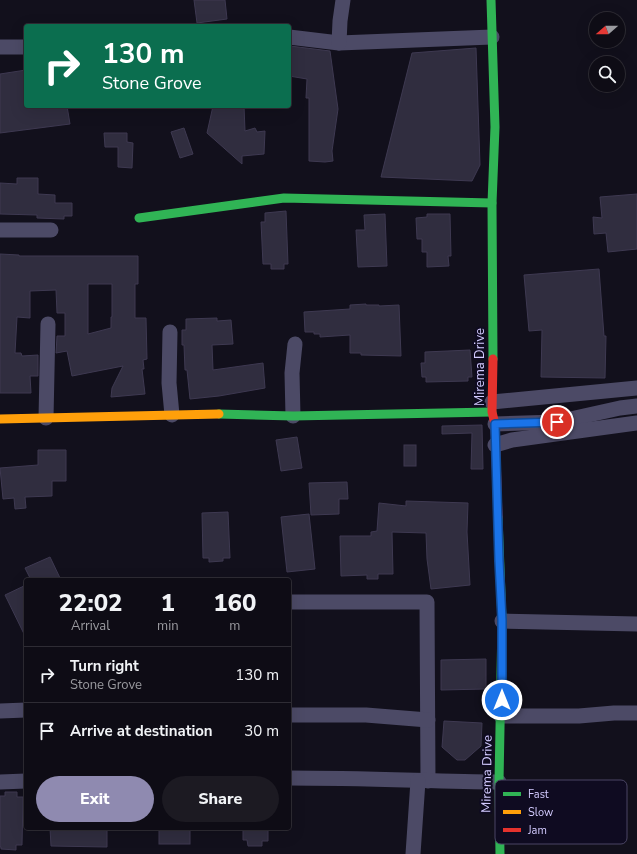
<!DOCTYPE html>
<html lang="en">
<head>
<meta charset="utf-8">
<style>
  :root { --surface:#0e0c15; --page:#1c1a22; --text:#f1f3f6; --muted:#9b9ba0; --line:#2e2c34; --accent:#8f8ab0 }
  body { margin:0; font-family:"Nunito Sans",sans-serif; background:var(--page); color:var(--text); height:100vh; display:flex; flex-direction:column; font-size:15px; white-space:nowrap }
  * { box-sizing:border-box; margin:0 }
  p { font-size:13px; color:var(--muted) }
  .icon { flex:none; width:22px; height:22px; fill:none; stroke:currentColor; stroke-width:2; stroke-linecap:round; stroke-linejoin:round }
  .map { position:relative; flex:1; overflow:hidden }
  .details { position:absolute; left:24px; top:578px; width:267px; height:252px; display:flex; flex-direction:column; background:var(--surface); border-radius:4px; box-shadow:0 4px 16px #0002,0 0 0 1px var(--line) }
  .details>* { flex:none }
  .hud { position:absolute; left:24px; top:24px; width:267px; height:84px; border-radius:4px; box-shadow:0 4px 16px #0002,0 0 0 1px var(--line); background:#0b6e4f; color:#fff; overflow:hidden }
  .needle { width:26px; rotate:250deg }
  .tools { position:absolute; left:589px; top:12px; display:grid; gap:8px }
  .tools a { display:grid; place-items:center; width:36px; height:36px; border-radius:50%; background:var(--surface); box-shadow:0 4px 16px #0002,0 0 0 1px var(--line); font-size:20px }
  .pin { position:absolute; display:grid; place-items:center; width:34px; height:34px; color:#fff; margin:-17px; border:2px solid #fff; border-radius:50%; box-shadow:0 1px 4px #0007 }
  .me { position:absolute; width:44px; margin:-22px; rotate:0deg; stroke-linejoin:round; filter:drop-shadow(0 0 3px #0008) }
  .turn { display:flex; align-items:center; gap:14px; height:84px; padding:0 12px; font-size:18px }
  .turn .icon { width:52px; height:52px; stroke-width:2.5 }
  .turn b { display:block; font-size:28px; line-height:34px }
  .eta { display:flex; justify-content:space-evenly; align-items:center; height:68px; text-align:center }
  .eta b { font-size:24px; font-weight:800; line-height:28px }
  .cta { display:flex; gap:8px; margin-top:auto; padding:8px 12px }
  .cta a { flex:1; height:46px; border-radius:24px; background:var(--accent); color:#fff; font-size:16px; font-weight:800; line-height:46px; text-align:center }
  .cta a+a { background:var(--page); color:var(--text) }
  ul { padding:0; list-style:none }
  li { display:flex; align-items:center; gap:12px; height:56px; padding:0 12px; border-top:1px solid var(--line) }
  li div { flex:1 }
  li b { display:block; font-size:15px }
  li em { font-style:normal }
  .map>svg:first-child { display:block }
  .building { fill:#302d3f; stroke:#3e3951; fill-rule:evenodd }
  .lines { fill:none; stroke-linecap:round; stroke-linejoin:round }
  .street { stroke:#4c4a66; stroke-width:15 }
  .fast { stroke:#30b455; stroke-width:9 }
  .slow { stroke:#ff9f0a; stroke-width:9 }
  .jam { stroke:#e5322d; stroke-width:9 }
  .route-casing { stroke:#114b97; stroke-width:10 }
  .route { stroke:#1a73e8; stroke-width:7 }
  .labels { text-anchor:middle; dominant-baseline:central; stroke-width:4; stroke-linejoin:round; paint-order:stroke }
  .street-label { font-size:13px; fill:#d3cbff; stroke:#0f0b21 }
  .key { fill:#0f0b21; stroke:#4a4564; stroke-width:1 }
  .key-label { font-size:11px; fill:#d3cbff }
</style>
</head>
<body>
<div class="map">
<svg width="637" height="854" viewBox="0 0 637 854">
  <rect width="100%" height="100%" fill="#12101c"/>
  <g class="building">
    <polygon points="194,0 225,0 227,19 197,23"/>
    <polygon points="290,46 330,51 338,109 332,151 333,161 325,162 309,161 309,98 306,98 307,79 289,76"/>
    <polygon points="476,48 480,165 472,181 381,177 412,53"/>
    <polygon points="26,70 26,106 67,106 70,124 0,133 0,74"/>
    <polygon points="213,106 244,106 245,131 255,128 257,132 265,131 264,154 242,156 242,164 207,133"/>
    <polygon points="184,128 193,154 180,158 171,132"/>
    <polygon points="104,133 127,133 127,142 133,143 132,168 118,167 118,147 105,147"/>
    <polygon points="17,178 38,178 38,194 55,195 55,203 72,203 72,216 64,216 64,219 37,218 37,215 0,214 0,183 17,184"/>
    <polygon points="637,194 637,249 608,252 606,233 594,234 593,217 602,218 600,197"/>
    <polygon points="286,211 288,264 284,264 284,269 271,269 271,264 263,264 261,222 265,222 265,213"/>
    <polygon points="385,214 387,266 358,267 356,230 365,230 364,215"/>
    <polygon points="427,214 450,214 451,256 448,256 449,266 427,267 427,252 422,252 422,239 417,239 416,218 427,217"/>
    <path d="M0,254L19,255V256H138V284H135V318H146L147,359L143,360L144,369H142L145,394L111,397L112,388L123,366L72,376L67,351L56,353L57,336H65V313H57L56,290L30,291V318L17,317L15,353H21L22,356L38,355V376H30L31,393H0ZM88,284H112V317H111V328L88,334Z"/>
    <polygon points="599,269 604,336 606,336 605,378 541,377 542,330 529,331 524,275"/>
    <polygon points="366,304 366,305 379,305 379,306 399,305 401,356 361,355 361,353 350,353 350,335 320,337 320,334 314,334 314,332 305,332 304,312 350,309 350,305"/>
    <polygon points="217,318 217,321 231,320 233,344 212,345 213,370 263,363 265,388 219,396 190,399 187,370 185,370 184,345 182,345 182,330 186,330 186,319"/>
    <polygon points="470,350 472,377 468,377 468,381 426,382 426,377 422,377 421,363 425,363 425,352"/>
    <polygon points="482,425 483,469 471,469 472,433 442,434 442,426"/>
    <polygon points="297,437 302,468 281,471 276,440"/>
    <rect x="404" y="445" width="12" height="21"/>
    <polygon points="38,450 66,450 66,481 52,481 52,496 25,497 26,508 15,509 14,498 3,499 0,468 38,465"/>
    <polygon points="347,482 348,499 339,499 339,514 311,515 309,483"/>
    <polygon points="406,501 468,503 467,532 470,585 431,589 427,559 426,533 392,532 393,574 378,574 378,579 367,579 367,575 341,576 340,536 371,536 371,532 377,531 379,503 406,506"/>
    <polygon points="228,512 230,558 223,558 223,561 209,562 209,558 203,558 202,513"/>
    <polygon points="309,514 315,569 287,572 281,517"/>
    <polygon points="50,557 61,580 31,580 25,568"/>
    <polygon points="26,585 26,638 5,595"/>
    <polygon points="486,659 486,689 441,690 441,660"/>
    <polygon points="444,721 482,723 481,746 465,760 457,760 442,747"/>
    <polygon points="5,792 17,792 17,797 23,797 22,845 16,845 16,850 1,849 1,847 0,847 0,796 5,796"/>
    <polygon points="50,828 107,828 107,847 51,846"/>
    <rect x="159" y="828" width="31" height="16"/>
    <polygon points="243,828 268,828 268,841 262,841 262,846 248,846 247,840 243,840"/>
  </g>
  <g class="lines">
    <g class="street">
      <polyline points="289,37 339,43 492,37"/>
      <polyline points="339,43 340,21 343,0"/>
      <polyline points="0,47 26,47"/>
      <polyline points="0,230 51,230"/>
      <polyline points="170,332 169,383 172,415"/>
      <polyline points="492,402 637,388"/>
      <polyline points="293,416 292,373 295,344"/>
      <polyline points="46,418 48,324"/>
      <polyline points="495,424 557,422 620,408 637,406"/>
      <polyline points="495,445 512,440 637,423"/>
      <polyline points="289,602 427,602 428,781"/>
      <polyline points="502,621 637,624"/>
      <polyline points="0,711 26,710"/>
      <polyline points="289,715 366,715 428,720"/>
      <polyline points="501,716 579,716 614,713 637,713"/>
      <path d="M289,778C359,778 429,781 499,782"/>
      <polyline points="0,782 26,781"/>
      <polyline points="413,854 418,781"/>
    </g>
    <g class="fast">
      <polyline points="491,0 495,127 492,203 493,359"/>
      <polyline points="139,218 284,198 492,203"/>
      <polyline points="219,414 293,416 492,412"/>
      <polyline points="498,517 502,621 499,782 500,854"/>
    </g>
    <polyline class="slow" points="0,419 219,414"/>
    <polyline class="jam" points="493,359 492,412 495,424 498,517"/>
  </g>
  <g class="lines">
    <g class="route-casing">
      <polyline id="route" points="502,700 502,620 499,561 495,424 557,422"/>
    </g>
    <use href="#route" class="route"/>
  </g>
  <g class="labels">
    <g class="street-label">
      <text transform="translate(480 367) rotate(-90)">Mirema Drive</text>
      <text transform="translate(487 774) rotate(-89)">Mirema Drive</text>
    </g>
  </g>
  <rect x="495" y="780" width="132" height="64" rx="6" class="key"/>
  <rect x="503" y="792" width="18" height="4" fill="#30b455"/>
  <rect x="503" y="810" width="18" height="4" fill="#ff9f0a"/>
  <rect x="503" y="828" width="18" height="4" fill="#e5322d"/>
  <g class="key-label">
    <text x="528" y="798">Fast</text>
    <text x="528" y="816">Slow</text>
    <text x="528" y="834">Jam</text>
  </g>
</svg>
<div class="tools">
<a><svg class="needle" viewBox="-14 -14 28 28"><path d="M0-13l5 13h-10z" fill="#e53935"/><path d="M0 13l5-13h-10z" fill="#9b9ba0"/></svg></a>
<a><svg class="icon" aria-label="search" viewBox="0 0 24 24"><circle cx="10" cy="10" r="6"/><path d="M15 15l6 6"/></svg></a>
</div>
<div class="pin" style="left:557px;top:422px;background:#d93025"><svg class="icon" aria-label="arrive" viewBox="0 0 24 24"><path d="M6 21V4h12l-3 4 3 4H6"/></svg></div>
<svg class="me" style="left:502px;top:700px" viewBox="-20 -20 40 40"><circle r="17" fill="#1a73e8" stroke="#fff" stroke-width="3"/><path d="M0-11L8 9 0 5-8 9z" fill="#fff"/></svg>
<div class="hud">
<div class="turn"><svg class="icon" aria-label="right" viewBox="0 0 24 24"><path d="M7 20v-9h11M14 6l5 5-5 5"/></svg><div><b>130 m</b>Stone Grove</div></div>
</div>
<section class="details">
<div class="eta">
<div><b>22:02</b><p>Arrival</p></div>
<div><b>1</b><p>min</p></div>
<div><b>160</b><p>m</p></div>
</div>
<ul>
<li><svg class="icon" aria-label="right" viewBox="0 0 24 24"><path d="M7 20v-9h11M14 6l5 5-5 5"/></svg><div><b>Turn right</b><p>Stone Grove</p></div><em>130 m</em></li>
<li><svg class="icon" aria-label="arrive" viewBox="0 0 24 24"><path d="M6 21V4h12l-3 4 3 4H6"/></svg><div><b>Arrive at destination</b></div><em>30 m</em></li>
</ul>
<div class="cta"><a>Exit</a><a>Share</a></div>
</section>
</div>
</body>
</html>
